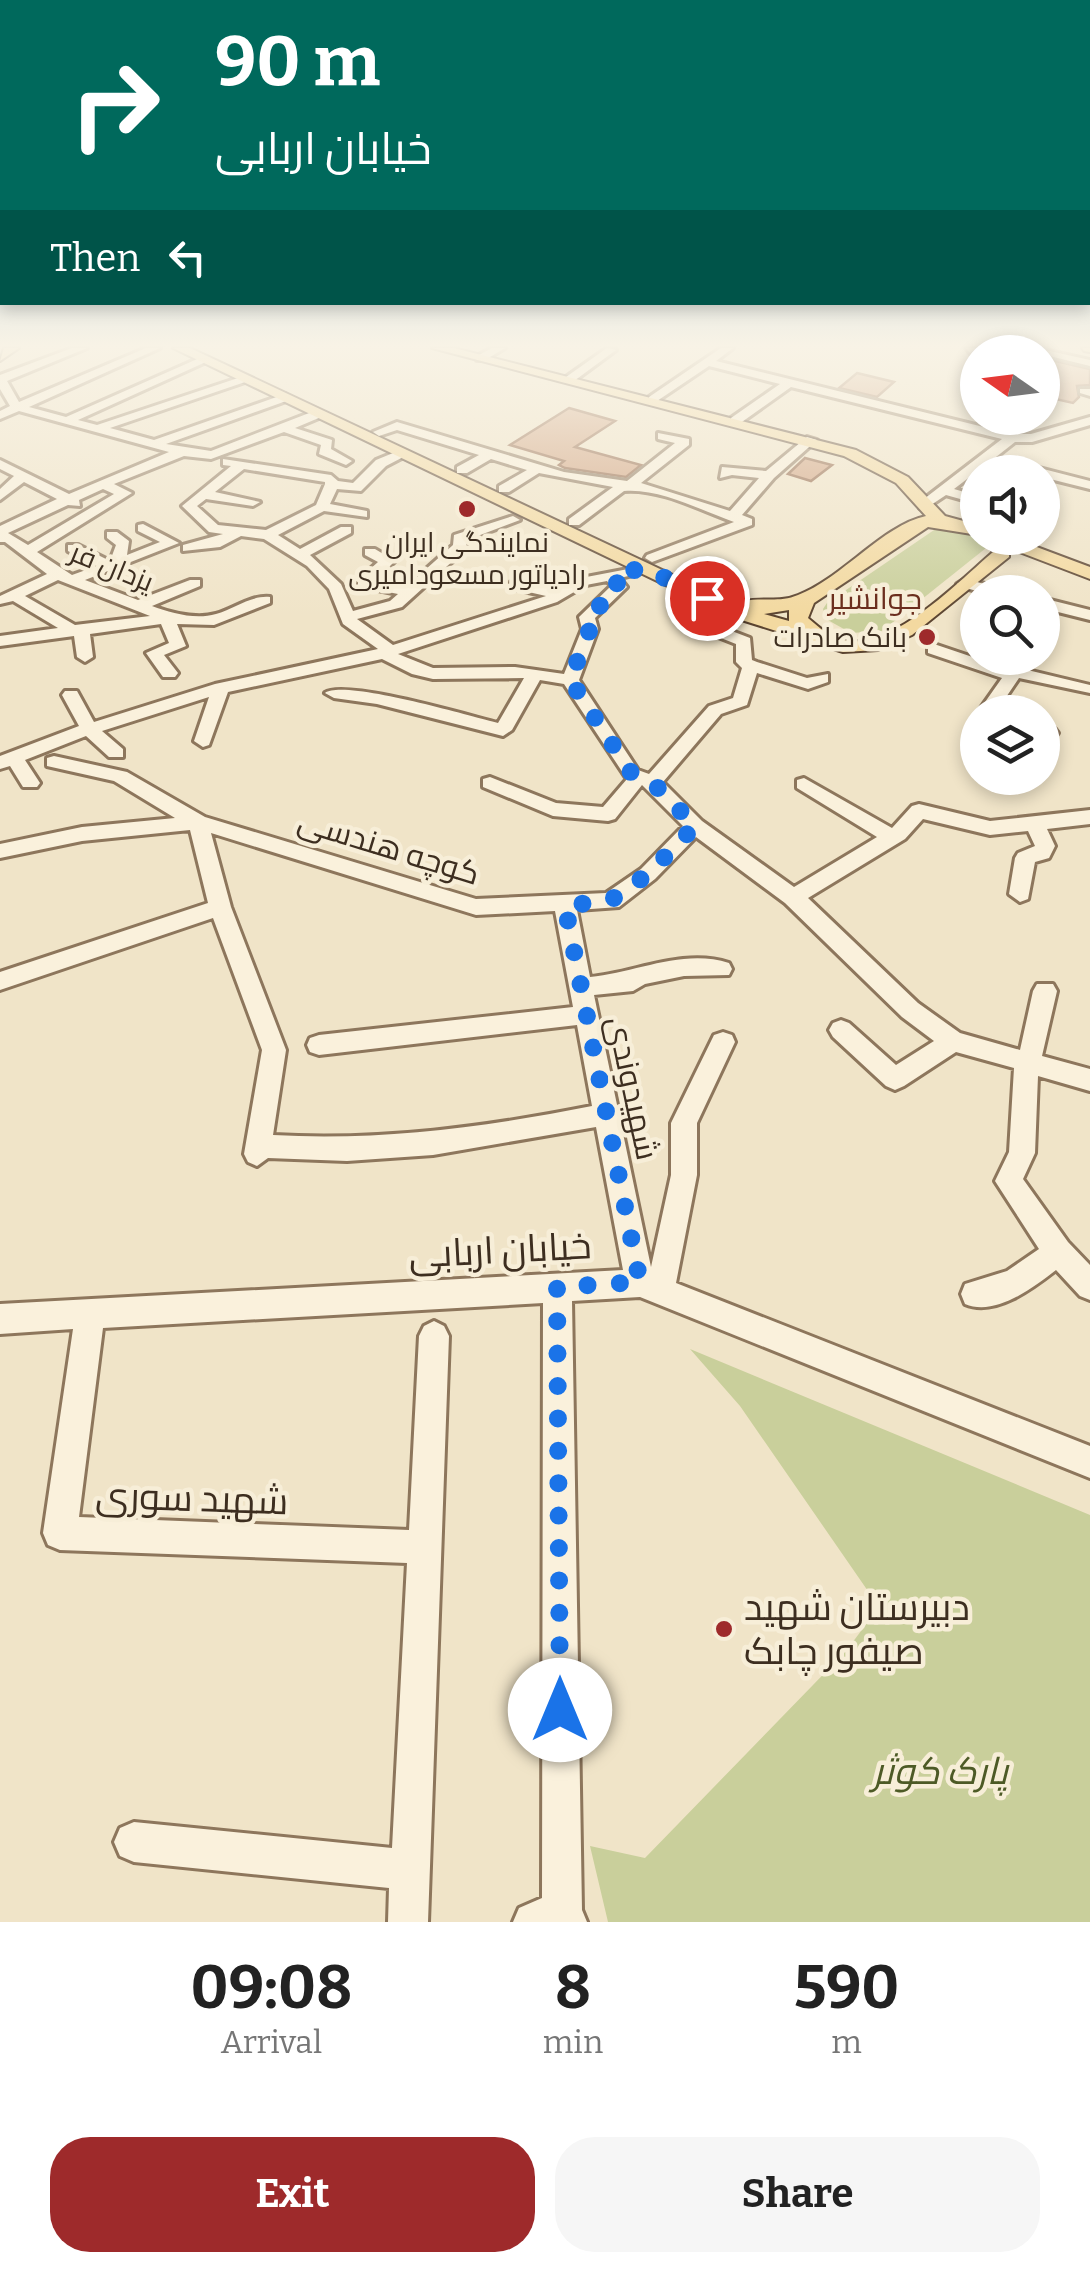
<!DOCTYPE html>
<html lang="en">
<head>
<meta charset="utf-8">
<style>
  :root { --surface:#fff; --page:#f6f6f6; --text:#222; --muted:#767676; --accent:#9e2a2b }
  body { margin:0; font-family:Bitter,Cairo,serif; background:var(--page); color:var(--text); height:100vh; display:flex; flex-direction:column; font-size:38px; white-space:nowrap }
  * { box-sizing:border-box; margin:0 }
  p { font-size:32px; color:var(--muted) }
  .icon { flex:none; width:55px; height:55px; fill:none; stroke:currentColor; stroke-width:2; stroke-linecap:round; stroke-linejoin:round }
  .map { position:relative; height:1922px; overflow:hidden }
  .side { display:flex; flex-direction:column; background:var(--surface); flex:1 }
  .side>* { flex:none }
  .guide { position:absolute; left:0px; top:0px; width:1090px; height:305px; box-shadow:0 5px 15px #0003; background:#00695c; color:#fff; overflow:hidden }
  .needle { width:65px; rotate:284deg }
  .fabs { position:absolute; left:960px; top:335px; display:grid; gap:20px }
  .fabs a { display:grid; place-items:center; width:100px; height:100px; border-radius:50%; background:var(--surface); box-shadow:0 5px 15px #0003; font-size:50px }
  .pin { position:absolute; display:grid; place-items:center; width:85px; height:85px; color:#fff; margin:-42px; border:5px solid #fff; border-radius:50%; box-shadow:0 2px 10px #0007 }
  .me { position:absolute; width:110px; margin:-55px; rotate:0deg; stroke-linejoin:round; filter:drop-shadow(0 0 8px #0008) }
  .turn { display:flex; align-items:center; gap:35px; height:210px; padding:0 50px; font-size:45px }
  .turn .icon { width:130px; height:130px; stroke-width:2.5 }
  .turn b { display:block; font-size:70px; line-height:85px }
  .then { display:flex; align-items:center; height:95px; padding:0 50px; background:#0003; gap:20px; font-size:38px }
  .eta { display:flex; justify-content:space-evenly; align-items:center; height:170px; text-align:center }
  .eta b { font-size:60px; font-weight:700; line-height:70px }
  .action { display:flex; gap:20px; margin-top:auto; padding:20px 50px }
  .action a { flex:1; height:115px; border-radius:40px; background:var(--accent); color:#fff; font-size:40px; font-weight:700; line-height:115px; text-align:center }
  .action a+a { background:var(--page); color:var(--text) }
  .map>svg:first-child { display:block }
  .green { fill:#c9cf9b }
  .building { fill:#cf9f7d; stroke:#8d5f41; stroke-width:2.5 }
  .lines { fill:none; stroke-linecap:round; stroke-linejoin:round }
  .minor-casing { stroke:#8d765c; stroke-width:6 }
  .major-casing { stroke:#5b4430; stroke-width:4 }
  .minor { fill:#faf1dc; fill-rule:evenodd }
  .major { fill:#f3d9a0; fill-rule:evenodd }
  .route { stroke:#1a73e8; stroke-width:18; stroke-dasharray:0 32.4 }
  .poi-dot { fill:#9e2a2b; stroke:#f7eed8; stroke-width:4 }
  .labels { text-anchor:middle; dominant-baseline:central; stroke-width:9; stroke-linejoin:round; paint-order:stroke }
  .far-poi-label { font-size:28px; fill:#3d2e20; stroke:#f7eed8 }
  .far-street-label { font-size:28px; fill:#3d2e20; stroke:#f7eed8 }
  .far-neighbourhood-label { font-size:30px; fill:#6b2e1e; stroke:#f7eed8 }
  .street-label { font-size:32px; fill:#3d2e20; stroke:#f7eed8 }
  .near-street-label { font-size:38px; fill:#3d2e20; stroke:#f7eed8 }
  .near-poi-label { font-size:38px; fill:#3d2e20; stroke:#f7eed8; text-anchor:start }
  .near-park-label { font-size:38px; font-style:italic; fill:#4d5a26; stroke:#f7eed8 }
</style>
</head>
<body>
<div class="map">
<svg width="1090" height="1922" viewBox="0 0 1090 1922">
  <rect width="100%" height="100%" fill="#f0e4c8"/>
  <g class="green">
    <polygon points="937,528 977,534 986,548 882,631 851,633 826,619 823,609 827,603"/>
    <polygon points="690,1349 1090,1515 1090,1922 608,1922 590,1846 645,1858 846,1651 879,1607 740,1406"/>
  </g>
  <g class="building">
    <polygon points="1042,358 1090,369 1090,385 1077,386 1079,397 1073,403 1042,396"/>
    <polygon points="857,373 894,382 877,397 839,388"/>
    <polygon points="569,408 615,421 575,447 641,465 626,477 565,468 559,465 564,461 510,445"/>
    <polygon points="805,458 832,465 811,481 788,474"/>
  </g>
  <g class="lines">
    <g class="minor-casing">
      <g id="minor">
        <path d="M72,348H87L7,381L19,402L146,348H160L29,407L66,417L204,356L208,361L78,420L97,425L244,376L248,381L110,428L154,440L285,394L291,398L289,400L166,444L211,451L317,410L323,414L321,417L295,428L332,440L331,449L352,461L346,465L319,454L321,445L284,432L211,459L184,456L114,484L132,493L37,552L72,575L97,566L68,551V545H78L110,561L116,545L107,538V532H117L129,541L127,555L160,542L138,531V525L143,524L179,543L85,580L138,600L190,580H200V586L152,606C171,613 195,620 216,614C234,609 251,595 270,597V603L214,625L177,624L186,646L164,655L178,673L175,677H163L146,653L169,643L161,624L90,634L93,657L85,662L77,657L74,636L0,646V636L58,628L13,601L0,604V596L47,574L5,542H0V526L57,499L24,482L0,500V489L14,476L0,469V460L69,494L169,452L19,411L0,419V411L10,406L0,389V375ZM103,489L114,494L28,545L8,533L68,505L80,506L79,500ZM58,580L150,616L75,625L25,596Z"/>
        <polygon points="492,348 505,348 485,360 477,360 477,356"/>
        <polygon points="607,348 616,350 574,381 566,381 566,377"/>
        <polygon points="721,348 733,348 716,361 1012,434 1031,434 1090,417 1090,425 1032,442 1015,442 996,457 1090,481 1090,489 1042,477 1042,472 1026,472 988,463 954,489 978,496 978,504 946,495 925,509 920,508 920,502 1002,439 791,387 739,424 731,424 731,418 780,384 709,366 657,401 649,401 649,397"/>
        <polygon points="966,348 977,348 970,353"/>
        <polygon points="1017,348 1036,348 1090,360 1090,366"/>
        <polygon points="1080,389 1090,389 1090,396 1080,393"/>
        <path d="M397,422L564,472L627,481L675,443L658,439V433L689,439V445L641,483L730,511L759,478L732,475L720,478L722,467L766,471L807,437L817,440L774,478L742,515L752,519V525L652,562L645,558L647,555L734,522C700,510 660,488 624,491L579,525H569V519L613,487L539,473L509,492H499V486L527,470L491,459L467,473H457V467L479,455L397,430L379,436L373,432Z"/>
        <path d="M398,451L409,454L386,466L361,491L337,489L330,504L367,511V517L324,511L278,535L300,549L341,527H351V533L310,555L341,584L353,611L390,601L398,594L358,586V580L378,562L365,555V549H375L395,561L375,581L407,586L453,545L454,535L513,516L520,520L467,540L466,549L402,607L357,619L393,645L546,596L511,588V582L558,589L576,579L649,565V571L620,578L627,587L595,618L598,629L579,680L638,770L649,774L709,706L733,698L742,668L736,662V644L678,621V615H690L750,638L752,660L757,662L807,678L828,674V682L808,689L757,673L747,705L721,714L663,782L702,821L794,887L877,837L797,788V780L804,778L892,828L912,806L919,804L990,821L1090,810V824L1047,829L1055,846L1049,858L1035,862L1028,899L1020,902L1009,894L1015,858L1018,853L1035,846L1028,831L990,835L923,819L905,839L808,898L918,1003L960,1033L1020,1050L1033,991L1037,984H1053L1057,991L1042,1056L1090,1069V1091L1038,1076L1035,1153L1023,1179L1068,1242L1090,1265V1300L1080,1296L1056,1270C1033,1288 995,1317 965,1304L961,1294L965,1284L1007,1271L1039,1249L995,1181L1009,1152L1014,1068L956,1052L904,1086L895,1090L886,1086L833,1037L829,1030L833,1023L841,1020L849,1023L896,1065L934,1041L902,1017L785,903L696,837L655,879L619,907L577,910L590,977C635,973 683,948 729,963L732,969L729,975L684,976L645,984L633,991L594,995L651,1267L671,1175V1123L714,1035L723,1032L732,1035L735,1042L697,1123V1175L676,1283L1090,1446V1478L640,1297L572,1301L582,1910L587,1922H513L519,1908L542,1898L543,1303L103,1328L79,1517L409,1530L419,1336L424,1326L434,1321L444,1326L449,1336L428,1922H388L389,1888L134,1862L120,1856L114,1842L120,1828L134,1822L392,1848L407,1563L60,1550L48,1545L43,1533L73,1329L0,1334V1304L623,1270L596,1127L433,1155L347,1161L268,1158L257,1166L248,1162L244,1154L262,1050L213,918L0,990V972L208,903L190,830L82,841L0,858V844L82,827L175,818L114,781L47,766V758L54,756L127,772L205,817L476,899L606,893L641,869L683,826L642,785L615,819L608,821L553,816L483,787V779L490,777L556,803L603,807L627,779L564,684L540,680L512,730L503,736L377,704L334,698L325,693C344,679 469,716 498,723L524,678L433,679L412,674L382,659L228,692L209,745L203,747L194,741L209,697L102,731L123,749V757H109L86,736L25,760L40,783L37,787H23L10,766L0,769V756L79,726L62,695L65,691H77L94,722L215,684L378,649L343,624L329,589L307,566L264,539L241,536L220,547L183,551V545L223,534L209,532L182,506L231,466L223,465V459L331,475L338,481L353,483L376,460ZM244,469L325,482V484L316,505L266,530L218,525L197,506L206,499L253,506L260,502L215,492ZM607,581L611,586L579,617L582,629L564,674L515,667L433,668L398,654L557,602L586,585ZM211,833L476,915L555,911L573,1007L319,1035L310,1038L307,1045L310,1052L319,1055L577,1025L592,1106C486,1127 381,1141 273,1135L286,1050L231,907Z"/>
        <polygon points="965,579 1005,589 1008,592 982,592 960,587 957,584"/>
        <polygon points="1042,598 1090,610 1090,620 1042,608"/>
        <polygon points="934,644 1008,669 1015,667 1090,685 1090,693 1019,678 996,712 978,712 1002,678 928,653 928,645"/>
        <polygon points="1042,727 1055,729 1058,733 1055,737 1042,739"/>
      </g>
    </g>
    <g class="major-casing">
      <g id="major">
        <polygon points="4,348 19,348 0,361"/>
        <path d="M173,348H190L743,608L744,601C763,597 779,603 798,595C841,579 883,525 926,516L896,483L844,456L432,348H454L856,450L908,477L945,516L978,525V535L928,527L814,603L808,618C820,628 831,639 848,641C896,647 959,581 993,552L985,538H1013L1090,567V579L1009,548V557L912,635L878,650L843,652L732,617ZM789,610V621L764,614Z"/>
        <polygon points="1082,348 1090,348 1090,352 1084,351"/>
      </g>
    </g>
    <use href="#minor" class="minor"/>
    <use href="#major" class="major"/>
  </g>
  <linearGradient id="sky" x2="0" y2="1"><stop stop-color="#8fbad6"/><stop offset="0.56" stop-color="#f8f3e6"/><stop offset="1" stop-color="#f8f3e6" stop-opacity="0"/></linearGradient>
  <rect width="1090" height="617" fill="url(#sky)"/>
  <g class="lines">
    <polyline class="route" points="560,1710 557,1287 640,1282 565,906 611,900 648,874 695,826 652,782 632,774 570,680 590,629 587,617 620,588 612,575 644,568 707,598"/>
  </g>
  <g class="poi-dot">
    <circle cx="467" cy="509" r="10"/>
    <circle cx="927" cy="637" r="10"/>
    <circle cx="724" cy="1629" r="10"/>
  </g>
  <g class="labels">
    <g class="far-poi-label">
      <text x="467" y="542">نمایندگی ایران<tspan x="467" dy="32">رادیاتور مسعودامیری</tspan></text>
      <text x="907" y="637" text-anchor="end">بانک صادرات</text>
    </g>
    <g class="far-street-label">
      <text transform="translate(112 567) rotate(22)">یزدان فر</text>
    </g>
    <g class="far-neighbourhood-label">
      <text x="875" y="599">جوانشیر</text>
    </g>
    <g class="street-label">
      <text transform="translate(389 847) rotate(17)">کوچه هندسی</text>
      <text transform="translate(633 1088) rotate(78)">شهیدوندی</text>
    </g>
    <g class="near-street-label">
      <text transform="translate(500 1250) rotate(-3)">خیابان اربابی</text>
      <text transform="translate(192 1498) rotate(2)">شهید سوری</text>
    </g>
    <g class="near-poi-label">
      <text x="744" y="1607">دبیرستان شهید<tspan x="744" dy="44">صیفور چابک</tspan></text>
    </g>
    <g class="near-park-label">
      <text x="940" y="1771">پارک کوثر</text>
    </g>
  </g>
</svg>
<div class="fabs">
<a><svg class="needle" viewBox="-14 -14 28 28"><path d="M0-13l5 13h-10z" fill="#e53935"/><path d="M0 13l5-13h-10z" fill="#767676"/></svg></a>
<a><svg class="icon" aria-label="sound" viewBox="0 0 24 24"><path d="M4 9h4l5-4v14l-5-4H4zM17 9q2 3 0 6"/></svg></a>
<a><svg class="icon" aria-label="search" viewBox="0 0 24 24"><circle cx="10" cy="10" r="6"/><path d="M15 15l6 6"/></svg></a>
<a><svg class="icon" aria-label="layers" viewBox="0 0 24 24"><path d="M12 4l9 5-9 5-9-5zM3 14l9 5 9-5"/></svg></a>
</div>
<div class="pin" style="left:707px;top:598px;background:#d93025"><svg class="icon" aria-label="arrive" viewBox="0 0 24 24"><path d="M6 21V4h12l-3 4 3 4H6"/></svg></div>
<svg class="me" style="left:560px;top:1710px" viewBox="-20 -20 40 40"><circle r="19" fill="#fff"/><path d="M0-13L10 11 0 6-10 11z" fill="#1a73e8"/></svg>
<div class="guide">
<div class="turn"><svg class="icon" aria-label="right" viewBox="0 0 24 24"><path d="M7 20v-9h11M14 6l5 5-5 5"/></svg><div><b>90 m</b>خیابان اربابی</div></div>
<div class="then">Then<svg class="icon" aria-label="left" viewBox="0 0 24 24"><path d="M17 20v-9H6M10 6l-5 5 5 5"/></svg></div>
</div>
</div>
<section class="side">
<div class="eta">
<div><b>09:08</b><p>Arrival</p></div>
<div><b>8</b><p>min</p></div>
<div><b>590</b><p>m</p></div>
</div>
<div class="action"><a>Exit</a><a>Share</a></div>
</section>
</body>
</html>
